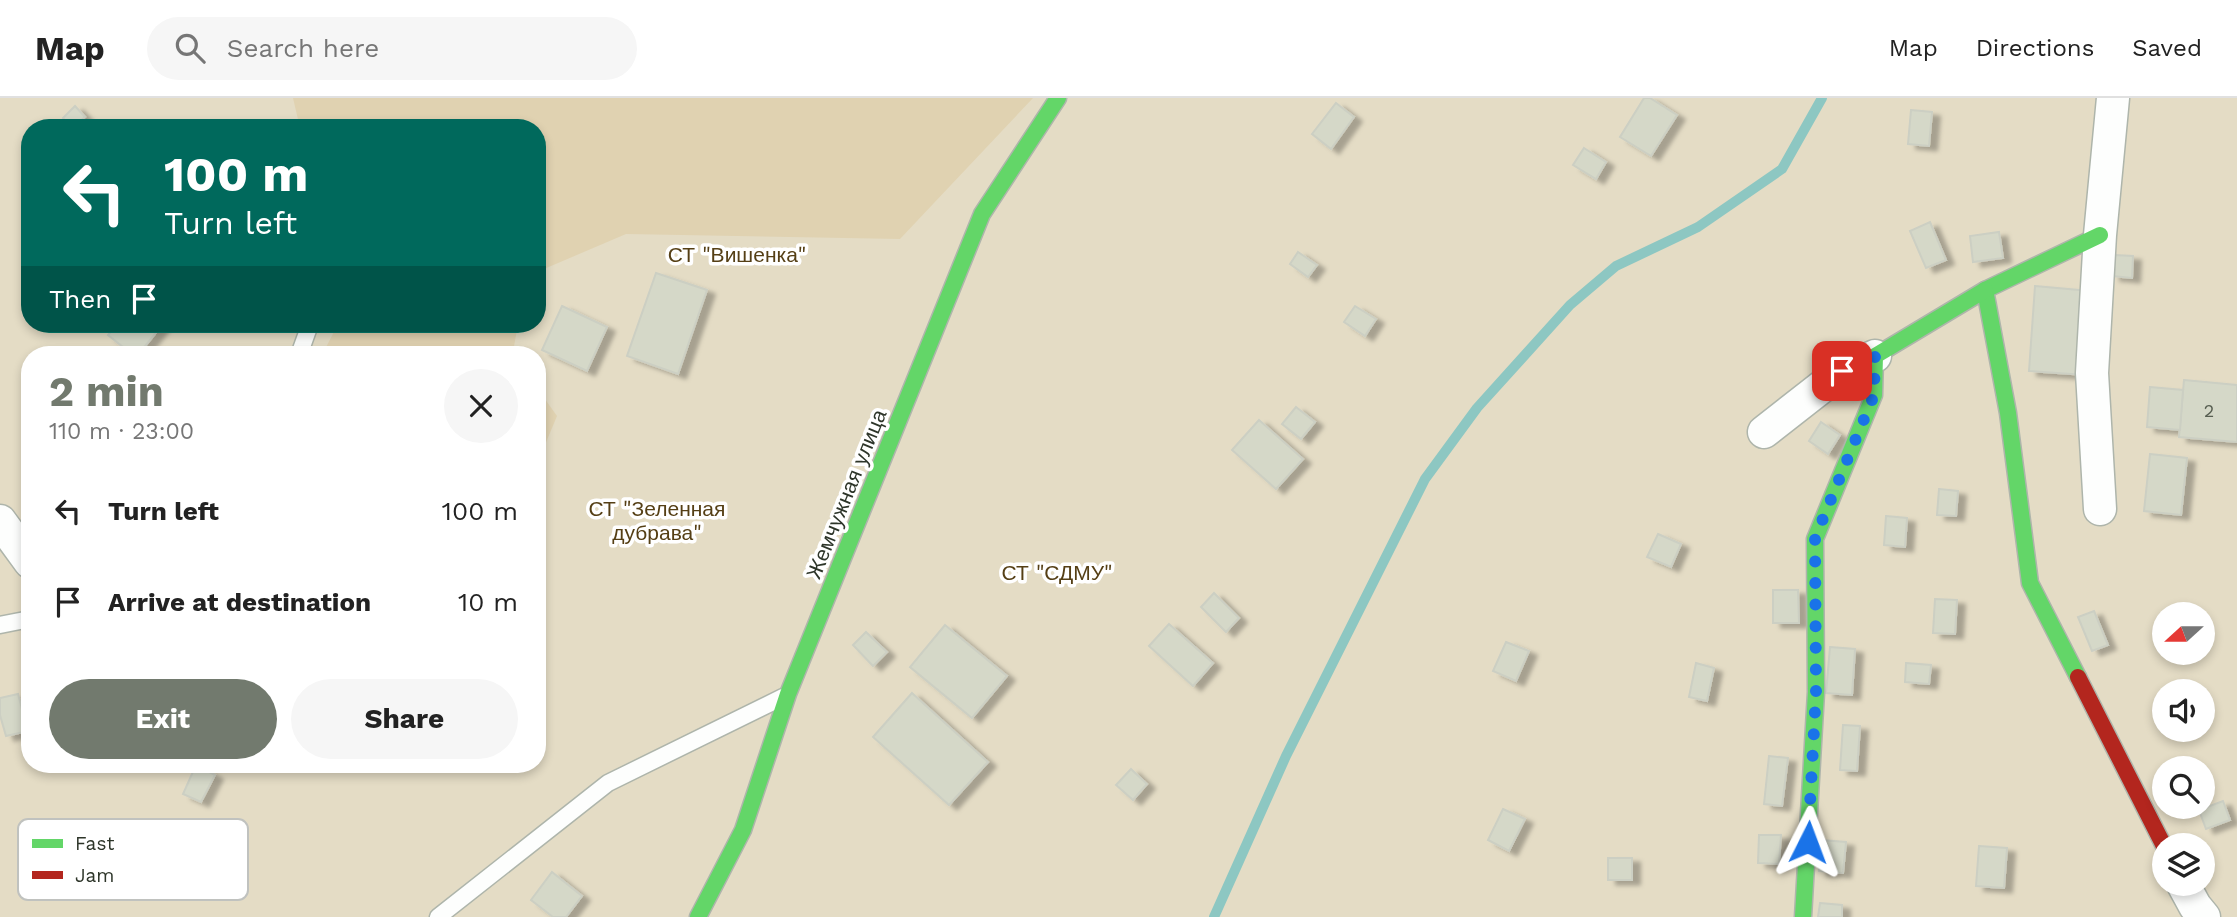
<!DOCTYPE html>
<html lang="en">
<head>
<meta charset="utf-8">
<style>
  :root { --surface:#fff; --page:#f6f6f6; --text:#222; --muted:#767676; --line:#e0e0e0; --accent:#727a6e }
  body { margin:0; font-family:"Work Sans",sans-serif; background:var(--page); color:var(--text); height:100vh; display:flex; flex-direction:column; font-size:26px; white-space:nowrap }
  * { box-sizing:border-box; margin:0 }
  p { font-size:23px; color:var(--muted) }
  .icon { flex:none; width:38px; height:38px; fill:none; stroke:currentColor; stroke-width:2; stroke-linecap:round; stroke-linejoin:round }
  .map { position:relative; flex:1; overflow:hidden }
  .side { position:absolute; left:21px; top:248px; width:525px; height:427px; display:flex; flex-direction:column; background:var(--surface); border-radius:28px; box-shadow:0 4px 10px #0003 }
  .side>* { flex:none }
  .hud { position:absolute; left:21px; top:21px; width:525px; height:214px; border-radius:28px; box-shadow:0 4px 10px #0003; background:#00695c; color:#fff; overflow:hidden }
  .needle { width:46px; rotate:249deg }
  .controls { position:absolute; left:2152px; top:504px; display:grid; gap:14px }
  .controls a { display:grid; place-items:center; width:63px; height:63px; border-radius:50%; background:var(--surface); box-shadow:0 4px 10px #0003; font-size:35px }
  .pin { position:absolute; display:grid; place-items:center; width:60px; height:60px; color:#fff; margin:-30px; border-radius:14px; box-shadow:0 4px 10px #0006 }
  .me { position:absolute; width:77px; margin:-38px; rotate:3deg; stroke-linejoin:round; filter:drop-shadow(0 0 5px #0008) }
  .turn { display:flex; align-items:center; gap:24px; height:147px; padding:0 28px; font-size:32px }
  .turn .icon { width:91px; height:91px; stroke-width:2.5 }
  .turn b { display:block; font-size:49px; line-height:60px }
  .then { display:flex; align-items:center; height:66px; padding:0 28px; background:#0003; gap:14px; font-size:26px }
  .round { display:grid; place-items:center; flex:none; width:74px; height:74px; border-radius:37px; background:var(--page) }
  .overview { display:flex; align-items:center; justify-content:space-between; height:119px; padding:0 28px }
  h1 { font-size:42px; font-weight:700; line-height:52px; color:var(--accent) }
  .action { display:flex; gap:14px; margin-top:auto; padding:14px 28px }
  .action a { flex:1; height:80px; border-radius:42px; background:var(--accent); color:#fff; font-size:28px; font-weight:700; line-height:80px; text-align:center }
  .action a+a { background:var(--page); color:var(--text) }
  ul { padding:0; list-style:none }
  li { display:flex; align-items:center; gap:21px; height:91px; padding:0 28px }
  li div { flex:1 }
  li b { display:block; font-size:26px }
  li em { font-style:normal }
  header { display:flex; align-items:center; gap:42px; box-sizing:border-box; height:98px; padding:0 35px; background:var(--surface); border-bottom:2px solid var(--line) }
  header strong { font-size:33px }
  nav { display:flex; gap:38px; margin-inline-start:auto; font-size:24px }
  .search { width:490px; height:63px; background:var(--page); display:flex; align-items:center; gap:18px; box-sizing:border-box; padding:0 24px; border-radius:38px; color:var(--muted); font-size:26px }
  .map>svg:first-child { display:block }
  .green { fill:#e4dcc5; fill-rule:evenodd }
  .forest { fill:#e0d2b1 }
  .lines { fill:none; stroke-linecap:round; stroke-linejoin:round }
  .stream { stroke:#8dc7c2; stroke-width:10 }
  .building { fill:#d5d8c8; stroke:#cccfc3; stroke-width:2; filter:url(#shadow) }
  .lane-casing { stroke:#aeb5ab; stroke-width:19 }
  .street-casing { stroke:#aeb5ab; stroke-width:35 }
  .fast-casing { stroke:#aeb5ab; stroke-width:19 }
  .jam-casing { stroke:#aeb5ab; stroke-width:19 }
  .lane { stroke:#fdfefd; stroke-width:16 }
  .street { stroke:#fdfefd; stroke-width:32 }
  .fast { stroke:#63d668; stroke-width:16 }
  .jam { stroke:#b3261e; stroke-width:16 }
  .route { stroke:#1a73e8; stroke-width:12; stroke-dasharray:0 21.6 }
  .labels { text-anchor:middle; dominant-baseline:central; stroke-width:7; stroke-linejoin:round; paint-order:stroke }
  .number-label { font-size:18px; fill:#575e51 }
  .park-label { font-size:21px; fill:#553f15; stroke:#fff }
  .street-label { font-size:21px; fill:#2d3529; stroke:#fff }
  .key { fill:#fff; stroke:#c0c2bf; stroke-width:2 }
  .key-label { font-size:19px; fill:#2d3529 }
</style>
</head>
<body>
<header>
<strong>Map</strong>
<div class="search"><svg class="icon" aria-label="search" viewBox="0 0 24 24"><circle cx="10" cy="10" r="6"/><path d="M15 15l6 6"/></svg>Search here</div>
<nav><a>Map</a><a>Directions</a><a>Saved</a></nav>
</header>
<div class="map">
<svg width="2237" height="819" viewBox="0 0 2237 819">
  <defs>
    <filter id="shadow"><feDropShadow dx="8" dy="4.5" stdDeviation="2" flood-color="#0004"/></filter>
  </defs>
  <rect width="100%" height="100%" fill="#f2faef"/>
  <path class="green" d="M0,0H2237V819H0ZM30,30H537V226H30ZM30,257H537V667H30ZM2165,516H2203V555H2165ZM2165,593H2203V632H2165ZM2165,670H2203V709H2165ZM2165,747H2203V786H2165Z"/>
  <g class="forest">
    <polygon points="293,0 1033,0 900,141 626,136 537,174 537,30 300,30"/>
    <polygon points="338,226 518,226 513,254 515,257 322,257"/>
    <polygon points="537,290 557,318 537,366"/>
  </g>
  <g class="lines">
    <polyline class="stream" points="1214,819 1286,658 1425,381 1477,310 1570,207 1616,168 1698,129 1782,71 1822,0"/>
  </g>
  <g class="building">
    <polygon points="1644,0 1650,0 1677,17 1651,58 1620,39"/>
    <polygon points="1336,5 1354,19 1331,51 1312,36"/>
    <polygon points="75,8 85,19 72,30 63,20"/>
    <polygon points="1911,12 1932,14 1929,48 1908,46"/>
    <polygon points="1584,50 1606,64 1596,81 1573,67"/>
    <polygon points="1930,124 1946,162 1926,170 1910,133"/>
    <polygon points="1999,134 2003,160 1973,164 1970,138"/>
    <polygon points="1298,154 1317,167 1308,179 1290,166"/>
    <polygon points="2114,157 2133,158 2132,180 2112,178"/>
    <polygon points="656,175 707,192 678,276 627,258"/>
    <polygon points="2035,188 2090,193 2085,277 2029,273"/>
    <polygon points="562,208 607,229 587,273 542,252"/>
    <polygon points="1355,208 1376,221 1365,238 1344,224"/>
    <polygon points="117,226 163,226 138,257 133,257 108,237"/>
    <polygon points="2184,282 2237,287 2237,344 2179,339"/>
    <polygon points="2150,289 2183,292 2180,332 2147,329"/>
    <polygon points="1296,309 1315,324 1301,341 1282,326"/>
    <polygon points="1259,322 1303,361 1276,391 1232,352"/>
    <polygon points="1821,324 1840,337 1828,356 1809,343"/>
    <polygon points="2150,356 2187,360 2181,417 2144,413"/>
    <polygon points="1939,391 1958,393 1956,418 1937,417"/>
    <polygon points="1886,418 1907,420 1905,449 1884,447"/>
    <polygon points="1658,436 1681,446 1671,469 1647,459"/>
    <polygon points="1773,492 1798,492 1799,525 1773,525"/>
    <polygon points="1214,495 1239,520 1226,534 1201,509"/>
    <polygon points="1935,501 1957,502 1955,536 1933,535"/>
    <polygon points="2094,513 2108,547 2092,553 2078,519"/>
    <polygon points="1169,526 1213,565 1193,588 1149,548"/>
    <polygon points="945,527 1007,578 972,620 910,569"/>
    <polygon points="866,534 887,554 873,568 853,547"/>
    <polygon points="1506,544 1529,553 1516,583 1493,573"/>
    <polygon points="1830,549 1855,551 1852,597 1826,595"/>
    <polygon points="1696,565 1714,570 1707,603 1689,599"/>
    <polygon points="1906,565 1931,567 1929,586 1905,584"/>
    <polygon points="912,595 988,664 949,707 873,639"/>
    <polygon points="18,596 28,633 6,638 0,617 0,600"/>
    <polygon points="1843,627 1860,628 1857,673 1840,672"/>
    <polygon points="1769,658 1788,660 1782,708 1764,706"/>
    <polygon points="196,667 215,677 201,704 183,696"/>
    <polygon points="1131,671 1147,686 1133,702 1116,687"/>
    <polygon points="2223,703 2230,722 2206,731 2199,712"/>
    <polygon points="1503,711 1525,721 1509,753 1488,742"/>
    <polygon points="1759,737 1781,737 1779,766 1758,765"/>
    <polygon points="1821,742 1846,744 1843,775 1819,773"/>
    <polygon points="1979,748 2007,750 2004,790 1976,788"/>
    <rect x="1608" y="760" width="24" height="22"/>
    <polygon points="552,774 582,798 566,819 553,819 531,802"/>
    <polygon points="1820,805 1842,807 1842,819 1818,819"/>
  </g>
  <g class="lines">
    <g class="lane-casing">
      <g id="lane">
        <polyline points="299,257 308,232 305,226"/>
        <polyline points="0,527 30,521"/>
        <polyline points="438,819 608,685 783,599"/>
      </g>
    </g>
    <g class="street-casing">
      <g id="street">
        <polyline points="1764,334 1842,273 1875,258"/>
        <polyline points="2100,411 2092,275 2100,137 2113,0"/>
        <polyline points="0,423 30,464"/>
        <polyline points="2183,786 2195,808 2204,819"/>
      </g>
    </g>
    <g class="fast-casing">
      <g id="fast">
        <polyline points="2078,579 2030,485 2008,315 1985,192 2100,137"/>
        <polyline points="698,819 743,732 788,596 982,116 1058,0"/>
        <polyline points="1803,819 1816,594 1815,441 1874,297 1875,258 1985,192"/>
      </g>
    </g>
    <g class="jam-casing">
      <polyline id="jam" points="2078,579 2165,750"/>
    </g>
    <use href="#lane" class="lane"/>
    <use href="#street" class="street"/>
    <use href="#fast" class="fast"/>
    <use href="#jam" class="jam"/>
  </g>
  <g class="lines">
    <polyline class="route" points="1808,744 1816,594 1815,440 1874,297 1875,258 1842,273"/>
  </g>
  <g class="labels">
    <g class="number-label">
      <text x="2209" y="312">2</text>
    </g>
    <g class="park-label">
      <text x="737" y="156">СТ "Вишенка"</text>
      <text x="657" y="410">СТ "Зеленная<tspan x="657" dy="24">дубрава"</tspan></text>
      <text x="1057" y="474">СТ "СДМУ"</text>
    </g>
    <g class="street-label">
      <text transform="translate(846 396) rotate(-68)">Жемчужная улица</text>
    </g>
  </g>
  <rect x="18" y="721" width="230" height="81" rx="10" class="key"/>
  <rect x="32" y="741" width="31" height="9" fill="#63d668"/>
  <rect x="32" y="773" width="31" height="8" fill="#b3261e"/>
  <g class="key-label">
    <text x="75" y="752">Fast</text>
    <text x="75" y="784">Jam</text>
  </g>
</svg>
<div class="controls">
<a><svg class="needle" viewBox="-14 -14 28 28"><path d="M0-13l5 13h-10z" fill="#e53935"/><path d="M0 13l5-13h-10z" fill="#767676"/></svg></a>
<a><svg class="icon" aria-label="sound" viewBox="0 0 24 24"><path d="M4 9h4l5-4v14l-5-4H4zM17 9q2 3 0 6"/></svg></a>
<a><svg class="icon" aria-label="search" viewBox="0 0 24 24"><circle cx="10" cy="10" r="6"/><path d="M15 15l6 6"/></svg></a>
<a><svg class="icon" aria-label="layers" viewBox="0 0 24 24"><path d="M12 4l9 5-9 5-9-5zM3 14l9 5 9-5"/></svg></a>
</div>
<div class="pin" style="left:1842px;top:273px;background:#d93025"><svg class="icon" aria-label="arrive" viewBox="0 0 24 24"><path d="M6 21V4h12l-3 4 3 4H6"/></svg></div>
<svg class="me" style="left:1808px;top:744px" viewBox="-20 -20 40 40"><path d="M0-17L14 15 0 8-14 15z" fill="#1a73e8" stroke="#fff" stroke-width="4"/></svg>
<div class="hud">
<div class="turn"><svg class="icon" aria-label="left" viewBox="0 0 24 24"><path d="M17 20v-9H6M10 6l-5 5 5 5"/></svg><div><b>100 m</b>Turn left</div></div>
<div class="then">Then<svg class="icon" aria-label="arrive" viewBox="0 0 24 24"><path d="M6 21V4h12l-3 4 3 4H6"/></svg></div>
</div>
<section class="side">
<div class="overview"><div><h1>2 min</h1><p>110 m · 23:00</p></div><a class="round"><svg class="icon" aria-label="close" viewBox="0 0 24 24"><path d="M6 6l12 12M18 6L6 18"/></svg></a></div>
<ul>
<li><svg class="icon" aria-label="left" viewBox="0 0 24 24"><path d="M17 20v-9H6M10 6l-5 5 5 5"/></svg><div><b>Turn left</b></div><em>100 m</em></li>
<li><svg class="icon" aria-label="arrive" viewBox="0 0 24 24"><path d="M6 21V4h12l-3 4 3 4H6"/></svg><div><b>Arrive at destination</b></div><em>10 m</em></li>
</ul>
<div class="action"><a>Exit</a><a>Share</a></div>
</section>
</div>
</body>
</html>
